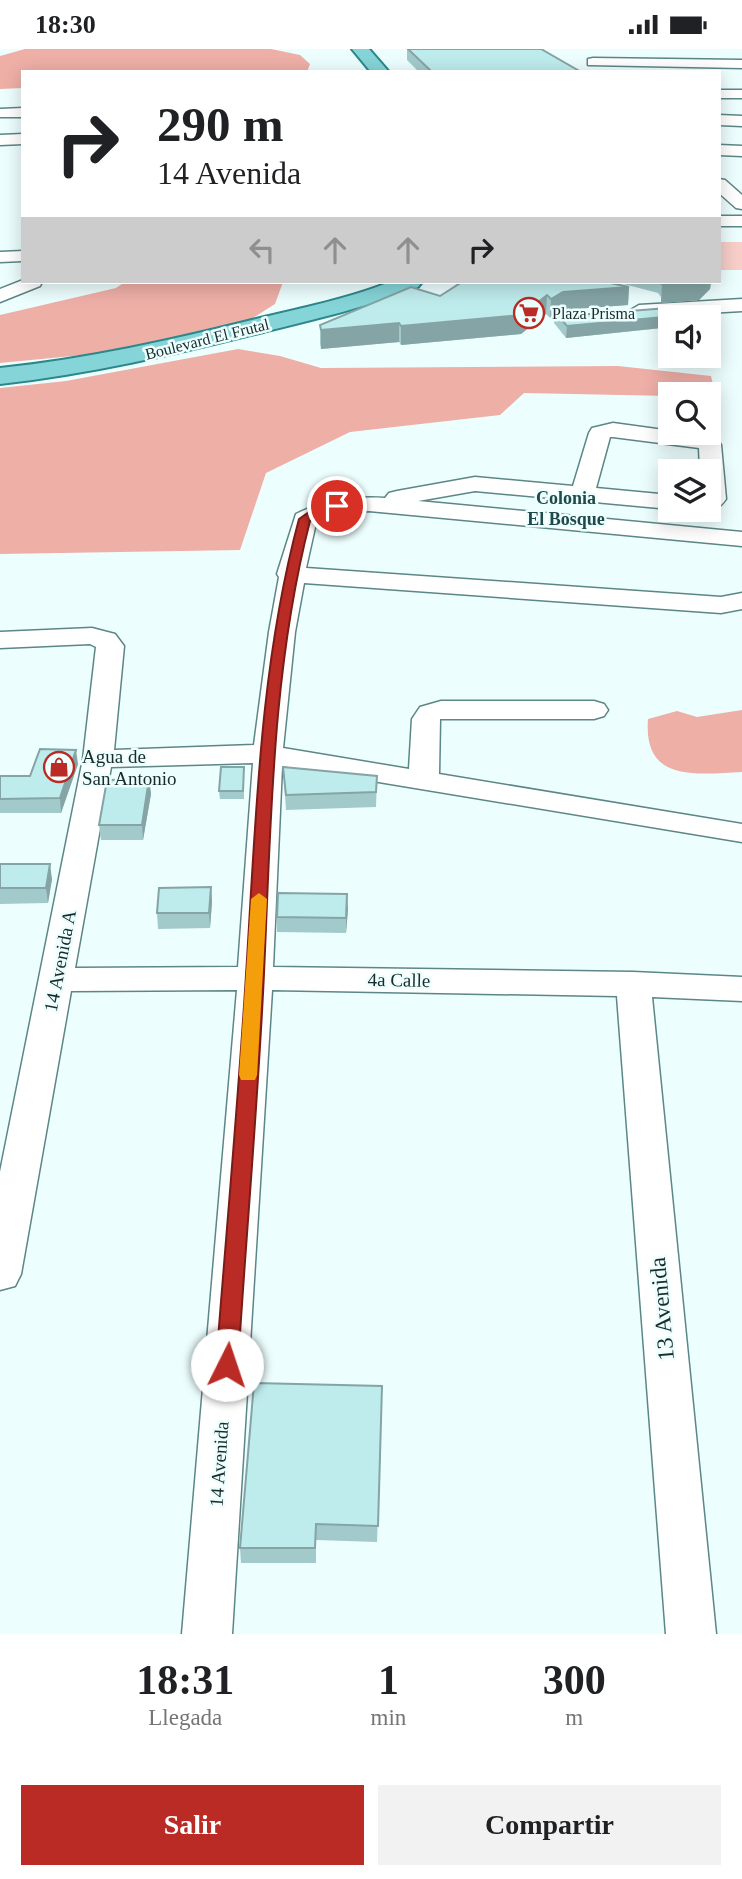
<!DOCTYPE html>
<html lang="es">
<head>
<meta charset="utf-8">
<style>
  :root { --surface:#fff; --page:#f2f2f2; --text:#202124; --muted:#757577; --accent:#ba2b25 }
  body { margin:0; font-family:Georgia,serif; background:var(--page); color:var(--text); height:100vh; display:flex; flex-direction:column; font-size:26px; white-space:nowrap }
  * { box-sizing:border-box; margin:0 }
  p { font-size:23px; color:var(--muted) }
  .icon { flex:none; width:38px; height:38px; fill:none; stroke:currentColor; stroke-width:2; stroke-linecap:round; stroke-linejoin:round }
  .map { position:relative; height:1585px; overflow:hidden }
  .drawer { display:flex; flex-direction:column; background:var(--surface); flex:1 }
  .drawer>* { flex:none }
  .banner { position:absolute; left:21px; top:21px; width:700px; height:214px; border-radius:0px; box-shadow:0 4px 18px #0003; background:#fff; color:var(--text); overflow:hidden }
  .fabs { position:absolute; left:658px; top:256px; display:grid; gap:14px }
  .fabs a { display:grid; place-items:center; width:63px; height:63px; border-radius:0px; background:var(--surface); box-shadow:0 4px 18px #0003; font-size:35px }
  .pin { position:absolute; display:grid; place-items:center; width:60px; height:60px; color:#fff; margin:-30px; border:4px solid #fff; border-radius:50%; box-shadow:0 2px 7px #0007 }
  .me { position:absolute; width:77px; margin:-38px; rotate:4deg; stroke-linejoin:round; filter:drop-shadow(0 0 5px #0008) }
  .turn { display:flex; align-items:center; gap:24px; height:147px; padding:0 21px; font-size:32px }
  .turn .icon { width:91px; height:91px; stroke-width:2.5 }
  .turn b { display:block; font-size:49px; line-height:60px }
  .lanes { display:flex; align-items:center; height:66px; padding:0 21px; background:#0003; justify-content:center; gap:35px; direction:ltr }
  .lanes .off { opacity:.35 }
  .eta { display:flex; justify-content:space-evenly; align-items:center; height:119px; text-align:center }
  .eta b { font-size:42px; font-weight:600; line-height:49px }
  .button { display:flex; gap:14px; margin-top:auto; padding:14px 21px }
  .button a { flex:1; height:80px; border-radius:0px; background:var(--accent); color:#fff; font-size:28px; font-weight:600; line-height:80px; text-align:center }
  .button a+a { background:var(--page); color:var(--text) }
  .status { display:flex; justify-content:space-between; align-items:center; height:49px; padding:0 35px; background:var(--surface); direction:ltr }
  .status svg { height:19px; fill:currentColor }
  .map>svg:first-child { display:block }
  .green { fill:#f7cec8 }
  .forest { fill:#eeafa7 }
  .lines { fill:none; stroke-linecap:round; stroke-linejoin:round }
  .minor-casing { stroke:#5c8687; stroke-width:3 }
  .primary-casing { stroke:#2b878a; stroke-width:4 }
  .minor { fill:#fff; fill-rule:evenodd }
  .primary { fill:#85d4d7; fill-rule:evenodd }
  .wall { fill:#a3cacb }
  .shaded-wall { fill:#85a4a5 }
  .building { fill:#beebec; stroke:#85a4a5; stroke-width:2 }
  .route { fill:#ba2b25; stroke:#791c18; stroke-width:2 }
  .slow { fill:#f59e0b }
  .labels { text-anchor:middle; dominant-baseline:central; stroke-width:5; stroke-linejoin:round; paint-order:stroke }
  .far-poi-label { font-size:16px; fill:#1a2b2c; stroke:#edfefe; text-anchor:start }
  .far-street-label { font-size:16px; fill:#1a2b2c; stroke:#edfefe }
  .far-neighbourhood-label { font-size:18px; font-weight:bold; fill:#1f494a; stroke:#edfefe }
  .poi-label { font-size:19px; fill:#1a2b2c; stroke:#edfefe; text-anchor:start }
  .street-label { font-size:19px; fill:#1a2b2c; stroke:#edfefe }
  .near-street-label { font-size:23px; fill:#1a2b2c; stroke:#edfefe }
</style>
</head>
<body>
<div class="status"><b>18:30</b><svg viewBox="0 0 49 12"><path d="M0 12V9h3v3zM5 12V6h3v6zM10 12V3h3v9zM15 12V0h3v12zM26 1h20v11H26zM47 4h2v5h-2z"/></svg></div>
<div class="map">
<svg width="742" height="1585" viewBox="0 0 742 1585">
  <rect width="100%" height="100%" fill="#edfefe"/>
  <rect class="green" x="719" y="193" width="23" height="28"/>
  <g class="forest">
    <polygon points="25,0 271,0 300,6 310,15 307,23 23,23 23,39 0,40 0,7"/>
    <polygon points="125,233 283,233 275,255 251,270 154,295 93,305 0,314 0,266 116,239"/>
    <polygon points="238,300 280,307 321,319 618,317 711,327 716,348 709,348 709,345 670,345 670,347 524,344 500,366 350,383 266,424 240,501 0,505 0,339 66,332"/>
    <path d="M742,661V723C696,725 643,734 648,670L677,662L697,668Z"/>
  </g>
  <g class="lines">
    <g class="minor-casing">
      <g id="minor">
        <polygon points="593,9 742,11 742,19 588,16 588,10"/>
        <rect x="719" y="41" width="23" height="8"/>
        <polygon points="23,59 23,68 0,68 0,60"/>
        <polygon points="719,66 742,67 742,77 719,76"/>
        <polygon points="23,85 23,95 0,96 0,86"/>
        <polygon points="719,96 742,97 742,107 719,106"/>
        <polygon points="719,130 725,131 742,146 742,160 736,159 719,144"/>
        <rect x="719" y="167" width="23" height="10"/>
        <polygon points="23,202 23,212 0,213 0,203"/>
        <polygon points="23,231 23,233 42,233 40,237 0,253 0,240"/>
        <polygon points="742,250 742,262 639,268 629,262 639,256"/>
        <path d="M613,374L715,388L721,396L726,450C719,460 713,463 701,460H709V422H700L699,399L613,388H610L596,439L670,446V460L475,442L418,452L742,483V497L369,462L336,465L316,474L306,519L721,548L742,544V560L721,564L304,534L295,583L283,699L409,720L412,670L420,658L441,652H594L604,655L608,661L604,667L594,670H440L439,725L742,775V793L282,717L273,918L633,923L742,928V952L652,948L716,1585H666L617,947L272,941L232,1585H182L237,941L71,942L21,1225L15,1237L0,1241V1123L83,710L96,598L90,595L0,599V583L92,579L115,585L124,597L114,701L254,696L269,583L279,528L277,525L296,465C324,451 355,447 385,449L389,444L397,442L475,428L573,437L589,384L592,379ZM253,714L238,918L75,919L111,718Z"/>
      </g>
    </g>
    <g class="primary-casing">
      <g id="primary">
        <polygon points="352,0 369,0 389,23 371,23"/>
        <path d="M390,233H422L418,238C368,258 316,270 263,283C176,305 90,325 0,335V319C87,310 172,291 256,270C301,259 347,250 390,233Z"/>
      </g>
    </g>
    <use href="#minor" class="minor"/>
    <use href="#primary" class="primary"/>
  </g>
  <g class="wall">
    <polygon points="407,0 541,0 581,23 419,23 407,11"/>
    <polygon points="616,233 711,233 710,240 699,251 661,254 661,248 658,244"/>
    <polygon points="629,238 628,256 562,261 557,264 563,267 682,258 681,268 670,268 663,279 566,289 554,274 554,266 550,269 546,265 521,285 401,296 399,293 321,300 320,295 320,276 440,247"/>
    <polygon points="78,715 61,764 0,764 0,727 30,727"/>
    <polygon points="244,718 244,750 220,750 219,742"/>
    <polygon points="283,718 377,727 376,758 286,761"/>
    <polygon points="149,730 151,745 143,791 101,791 99,776"/>
    <polygon points="0,815 52,830 48,854 0,855"/>
    <polygon points="211,838 212,853 210,879 158,880 157,864"/>
    <polygon points="348,860 346,884 277,883 277,868"/>
    <polygon points="382,1337 377,1493 316,1491 316,1514 241,1514 240,1499"/>
  </g>
  <g class="shaded-wall">
    <polygon points="696,233 711,233 710,240 699,251 661,254 662,235"/>
    <polygon points="629,238 628,256 562,261 556,265 555,263 554,266 550,269 551,250 563,243"/>
    <polygon points="547,246 546,265 521,285 401,296 401,277"/>
    <polygon points="682,258 681,268 670,268 670,278 566,289 567,277"/>
    <polygon points="399,274 399,293 321,300 321,281"/>
    <polygon points="76,701 78,715 61,764 60,749"/>
    <polygon points="149,730 151,745 143,791 142,776"/>
    <polygon points="50,815 52,830 48,854 46,839"/>
    <polygon points="211,838 212,853 210,879 209,864"/>
    <polygon points="347,845 348,860 346,884 346,869"/>
  </g>
  <g class="building">
    <polygon points="408,0 541,0 581,23 432,23"/>
    <polygon points="462,233 606,233 629,238 563,243 551,250 547,246 522,266 401,277 399,274 321,281 320,276 411,238 440,247"/>
    <polygon points="663,233 696,233 662,235"/>
    <polygon points="682,258 674,266 664,268 567,277 555,263 563,267"/>
    <polygon points="40,700 76,701 60,749 0,750 0,727 30,727"/>
    <polygon points="221,718 244,718 243,742 219,742"/>
    <polygon points="283,718 377,727 376,743 286,746"/>
    <polygon points="149,730 142,776 99,776 107,731"/>
    <polygon points="0,815 50,815 46,839 0,839"/>
    <polygon points="211,838 209,864 157,864 159,839"/>
    <polygon points="278,844 347,845 346,869 277,868"/>
    <polygon points="254,1334 382,1337 378,1477 316,1475 315,1499 240,1499"/>
  </g>
  <path class="route" d="M337,453L341,454V459L325,464L310,472C272,619 271,773 264,924C258,1055 246,1185 238,1316L235,1322L227,1325L219,1322L216,1316C226,1186 238,1056 246,926C256,773 259,619 299,470L316,458Z"/>
  <polygon class="slow" points="259,844 267,850 257,1026 255,1031 241,1031 239,1026 251,850"/>
  <defs>
    <g id="supermarket-ring" transform="scale(1.575)"><circle r="9.5" fill="#edfefe" stroke="#ba2b25" stroke-width="1.5"/><path d="M-6-5.5h2.5l.6 2H6L4.5 2H-2.5L-4.4-4H-6ZM-1.5 3.2a1.3 1.3 0 1 0 .1 0ZM3 3.2a1.3 1.3 0 1 0 .1 0Z" fill="#ba2b25"/></g>
    <g id="shop-ring" transform="scale(1.575)"><circle r="9.5" fill="#edfefe" stroke="#ba2b25" stroke-width="1.5"/><path d="M-5-2.5h2.3a2.7 3.5 0 0 1 5.4 0H5L5.5 6h-11ZM-1.5-2.5h3a1.5 2.3 0 0 0-3 0Z" fill="#ba2b25"/></g>
  </defs>
  <g fill-rule="evenodd">
    <use href="#supermarket-ring" x="529" y="264"/>
    <use href="#shop-ring" x="59" y="718"/>
  </g>
  <g class="labels">
    <g class="far-poi-label">
      <text x="552" y="264">Plaza Prisma</text>
    </g>
    <g class="far-street-label">
      <text transform="translate(207 290) rotate(-14)">Boulevard El Frutal</text>
    </g>
    <g class="far-neighbourhood-label">
      <text x="566" y="449">Colonia<tspan x="566" dy="21">El Bosque</tspan></text>
    </g>
    <g class="poi-label">
      <text x="82" y="707">Agua de<tspan x="82" dy="22">San Antonio</tspan></text>
    </g>
    <g class="street-label">
      <text transform="translate(60 912) rotate(-79)">14 Avenida A</text>
      <text transform="translate(399 931) rotate(1)">4a Calle</text>
      <text transform="translate(219 1415) rotate(-86)">14 Avenida</text>
    </g>
    <g class="near-street-label">
      <text transform="translate(662 1260) rotate(-95)">13 Avenida</text>
    </g>
  </g>
</svg>
<div class="fabs">
<a><svg class="icon" aria-label="sound" viewBox="0 0 24 24"><path d="M4 9h4l5-4v14l-5-4H4zM17 9q2 3 0 6"/></svg></a>
<a><svg class="icon" aria-label="search" viewBox="0 0 24 24"><circle cx="10" cy="10" r="6"/><path d="M15 15l6 6"/></svg></a>
<a><svg class="icon" aria-label="layers" viewBox="0 0 24 24"><path d="M12 4l9 5-9 5-9-5zM3 14l9 5 9-5"/></svg></a>
</div>
<div class="pin" style="left:337px;top:457px;background:#d93025"><svg class="icon" aria-label="arrive" viewBox="0 0 24 24"><path d="M6 21V4h12l-3 4 3 4H6"/></svg></div>
<svg class="me" style="left:227px;top:1316px" viewBox="-20 -20 40 40"><circle r="19" fill="#fff"/><path d="M0-13L10 11 0 6-10 11z" fill="#ba2b25"/></svg>
<div class="banner">
<div class="turn"><svg class="icon" aria-label="right" viewBox="0 0 24 24"><path d="M7 20v-9h11M14 6l5 5-5 5"/></svg><div><b>290 m</b>14 Avenida</div></div>
<div class="lanes"><svg class="icon off" aria-label="left" viewBox="0 0 24 24"><path d="M17 20v-9H6M10 6l-5 5 5 5"/></svg><svg class="icon off" aria-label="ahead" viewBox="0 0 24 24"><path d="M12 20V5M6 11l6-6 6 6"/></svg><svg class="icon off" aria-label="ahead" viewBox="0 0 24 24"><path d="M12 20V5M6 11l6-6 6 6"/></svg><svg class="icon" aria-label="right" viewBox="0 0 24 24"><path d="M7 20v-9h11M14 6l5 5-5 5"/></svg></div>
</div>
</div>
<section class="drawer">
<div class="eta">
<div><b>18:31</b><p>Llegada</p></div>
<div><b>1</b><p>min</p></div>
<div><b>300</b><p>m</p></div>
</div>
<div class="button"><a>Salir</a><a>Compartir</a></div>
</section>
</body>
</html>
